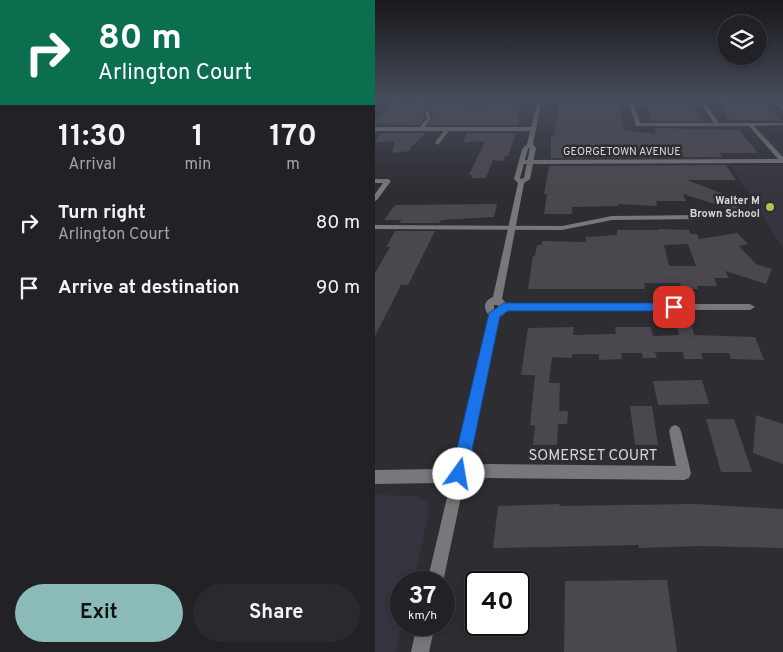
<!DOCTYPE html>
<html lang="en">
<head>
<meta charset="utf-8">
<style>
  :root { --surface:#222226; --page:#2a2a2e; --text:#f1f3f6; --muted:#a2a4a7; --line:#3f3f43; --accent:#8bbbb9 }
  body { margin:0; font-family:Overpass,sans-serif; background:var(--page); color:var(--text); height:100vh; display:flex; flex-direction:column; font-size:19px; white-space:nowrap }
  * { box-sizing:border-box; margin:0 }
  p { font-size:16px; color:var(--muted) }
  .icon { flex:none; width:28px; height:28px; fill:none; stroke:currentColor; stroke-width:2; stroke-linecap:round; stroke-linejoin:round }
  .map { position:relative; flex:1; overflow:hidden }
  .sheet { display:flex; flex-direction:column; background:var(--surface); width:375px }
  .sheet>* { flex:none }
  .hud { background:#0b6e4f; color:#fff; overflow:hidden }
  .fabs { position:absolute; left:342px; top:15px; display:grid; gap:10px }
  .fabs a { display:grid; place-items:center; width:50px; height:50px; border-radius:50%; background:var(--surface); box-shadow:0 2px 8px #0003,0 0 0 1px var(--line); font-size:25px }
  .speed { position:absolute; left:15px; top:571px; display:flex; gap:10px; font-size:25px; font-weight:700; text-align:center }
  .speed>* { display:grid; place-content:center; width:65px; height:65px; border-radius:50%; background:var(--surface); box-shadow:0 2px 8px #0003,0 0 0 1px var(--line); line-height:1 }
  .speed small { font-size:12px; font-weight:400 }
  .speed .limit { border:2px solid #111; border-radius:8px; background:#fff; color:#111 }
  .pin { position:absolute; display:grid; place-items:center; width:42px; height:42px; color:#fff; margin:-21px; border-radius:10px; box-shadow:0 2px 8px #0006 }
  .me { position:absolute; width:55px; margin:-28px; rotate:13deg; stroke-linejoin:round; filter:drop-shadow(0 0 4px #0008) }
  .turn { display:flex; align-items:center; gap:18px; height:105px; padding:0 15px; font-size:22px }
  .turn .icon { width:65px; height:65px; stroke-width:2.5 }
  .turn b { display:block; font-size:35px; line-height:42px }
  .eta { display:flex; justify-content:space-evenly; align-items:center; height:85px; text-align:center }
  .eta b { font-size:30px; font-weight:700; line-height:35px }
  .button { display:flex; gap:10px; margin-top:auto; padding:10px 15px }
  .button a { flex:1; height:58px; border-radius:30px; background:var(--accent); color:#111; font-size:20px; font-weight:700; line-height:58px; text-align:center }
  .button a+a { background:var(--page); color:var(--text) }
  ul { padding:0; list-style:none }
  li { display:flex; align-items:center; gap:15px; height:65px; padding:0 15px }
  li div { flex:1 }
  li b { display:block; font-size:19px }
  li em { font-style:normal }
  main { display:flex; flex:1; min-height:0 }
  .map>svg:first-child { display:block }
  .built { fill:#37343f }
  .building { fill:#4a484e; fill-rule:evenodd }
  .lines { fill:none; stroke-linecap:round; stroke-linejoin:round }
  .minor { fill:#78777a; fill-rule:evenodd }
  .tertiary { fill:#78777a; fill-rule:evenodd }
  .route { fill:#1a73e8; stroke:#114b97 }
  .poi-dot { fill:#b3c24b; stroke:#2e2d32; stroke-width:2 }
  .labels { text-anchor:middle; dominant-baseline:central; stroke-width:5; stroke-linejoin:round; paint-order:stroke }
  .far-street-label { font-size:11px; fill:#d7d6da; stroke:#2e2d32 }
  .far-poi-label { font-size:11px; font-weight:bold; fill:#d7d6da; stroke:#2e2d32; text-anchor:end }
  .near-street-label { font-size:15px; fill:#d7d6da; stroke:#2e2d32 }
</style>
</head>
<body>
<main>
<section class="sheet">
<div class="hud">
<div class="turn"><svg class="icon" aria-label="right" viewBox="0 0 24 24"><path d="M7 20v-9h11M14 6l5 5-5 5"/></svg><div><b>80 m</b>Arlington Court</div></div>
</div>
<div class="eta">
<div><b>11:30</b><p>Arrival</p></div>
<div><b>1</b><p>min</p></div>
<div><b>170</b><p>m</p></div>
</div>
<ul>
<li><svg class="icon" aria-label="right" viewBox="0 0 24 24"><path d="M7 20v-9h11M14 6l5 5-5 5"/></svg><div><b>Turn right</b><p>Arlington Court</p></div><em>80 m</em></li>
<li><svg class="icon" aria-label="arrive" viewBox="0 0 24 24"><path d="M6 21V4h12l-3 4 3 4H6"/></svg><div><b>Arrive at destination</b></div><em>90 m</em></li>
</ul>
<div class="button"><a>Exit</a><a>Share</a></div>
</section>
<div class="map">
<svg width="408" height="652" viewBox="0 0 408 652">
  <rect width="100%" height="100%" fill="#2e2d32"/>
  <g class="built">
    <polygon points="356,166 408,166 408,248"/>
    <polygon points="0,495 42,496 52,503 54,512 38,582 26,582 27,625 20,652 0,652"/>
  </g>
  <g class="building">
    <polygon points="270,99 311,101 320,108 328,121 276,121"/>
    <polygon points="375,99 384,99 407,121 354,120 344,104 348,104 346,101 373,101"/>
    <polygon points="41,100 45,104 50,100 91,103 96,109 110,109 114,103 145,104 142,117 146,117 143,125 54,125 58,117 56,111 51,109 48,111 50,118 44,125 0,124 0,121 20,101"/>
    <polygon points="184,100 242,100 250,130 281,134 279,128 364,130 383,153 344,153 347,157 176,158 176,136 179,136"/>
    <polygon points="6,133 50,133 36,147 35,151 17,153 20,141 0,142"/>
    <polygon points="92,133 141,133 133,156 130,156 128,161 118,160 111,178 96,178 98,175 94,175 110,141 88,142"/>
    <polygon points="351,165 361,180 312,180 370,202 359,210 308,194 311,201 281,201 282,206 243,204 244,206 197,207 197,214 169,214 172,194 169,194 174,166"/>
    <polygon points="122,204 119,217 66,220 64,223 25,223 26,220 9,220 20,205"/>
    <path d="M284,229L314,230L315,234H322L324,239L362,233L373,244L364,246L381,264L397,269L391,284L350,271L354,278H339L342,286H322L323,289H306L305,283H269L270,289H153L158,256H160L162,245H167V241L211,242V237L242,235V230H284ZM313,244L321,266H294L289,245Z"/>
    <polygon points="20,231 60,231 33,285 26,285 0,336 0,273 15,247 11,247"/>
    <polygon points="199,327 198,335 241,334 240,327 276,327 278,336 304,335 302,327 317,327 319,335 380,337 389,360 356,359 354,353 326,353 328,359 309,359 308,352 280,352 282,358 268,358 267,353 246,353 247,359 224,360 224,354 197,354 197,358 177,357 174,383 185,383 184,411 193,411 192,424 183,424 182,445 158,445 160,426 155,425 160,375 146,375 153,328"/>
    <polygon points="327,380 334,404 283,405 278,381"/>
    <polygon points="255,406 277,406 283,445 260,445"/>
    <polygon points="381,415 408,424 408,464 378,453"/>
    <polygon points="331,419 359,419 377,472 346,472"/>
    <polygon points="185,504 184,506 320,504 408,509 408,548 326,546 264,548 264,545 118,548 123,506"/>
    <polygon points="292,580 302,652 189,652 190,581"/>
  </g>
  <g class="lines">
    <g class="minor">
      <polygon points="253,99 257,99 265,123 339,123 323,99 327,99 344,123 408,123 408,125 379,126 408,157 408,163 147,164 144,162 147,160 403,159 374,126 261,126"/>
      <polygon points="395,99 400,99 408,107 408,110"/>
      <polygon points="52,111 54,112 56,118 50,127 158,127 161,129 158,131 74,131 63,145 60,143 69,131 0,131 0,127 45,127 52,118 50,112"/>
      <polygon points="0,179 13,179 16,181 2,200 0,201 0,194 8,183 0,183"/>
      <polygon points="327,215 331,217 330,219 237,220 187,230 0,229 0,225 187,226 237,216"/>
      <polygon points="129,304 375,304 380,307 375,310 129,310 124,307"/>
      <polygon points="300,425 304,427 306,431 316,473 314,478 309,480 112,478 64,483 0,484 0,470 64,469 112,464 301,466 294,431 296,427"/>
    </g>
    <g class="tertiary">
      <path d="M163,99H167L158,144L161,148L155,179L149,183L127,299C135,305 133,314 124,317L68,582H52L115,316C107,309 109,300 118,297L143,183L139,179L147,149L152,144ZM155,147L149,178L146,179L145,178L153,149ZM119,305H123L122,310L119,309Z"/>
      <polygon points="42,625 60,625 54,652 36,652"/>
    </g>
  </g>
  <linearGradient id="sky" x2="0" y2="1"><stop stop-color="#19191c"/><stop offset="0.52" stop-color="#464c5a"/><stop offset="1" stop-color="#464c5a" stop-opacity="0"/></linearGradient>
  <rect width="408" height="190" fill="url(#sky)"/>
  <polygon class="route" points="129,303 299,303 305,307 299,311 133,311 125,316 92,474 89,480 84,482 78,480 76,474 114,313"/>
  <circle class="poi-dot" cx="395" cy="207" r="5"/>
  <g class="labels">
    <g class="far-street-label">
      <text x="247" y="152">GEORGETOWN AVENUE</text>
    </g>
    <g class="far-poi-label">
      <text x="385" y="201">Walter M<tspan x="385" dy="13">Brown School</tspan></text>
    </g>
    <g class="near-street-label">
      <text x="218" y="456">SOMERSET COURT</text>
    </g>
  </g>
</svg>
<div class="fabs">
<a><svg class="icon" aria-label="layers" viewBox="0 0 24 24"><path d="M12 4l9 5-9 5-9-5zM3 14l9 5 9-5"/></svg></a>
</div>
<div class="speed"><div>37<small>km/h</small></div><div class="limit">40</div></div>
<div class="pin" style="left:299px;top:307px;background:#d93025"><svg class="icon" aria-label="arrive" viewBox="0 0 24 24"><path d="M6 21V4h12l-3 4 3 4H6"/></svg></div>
<svg class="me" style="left:84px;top:474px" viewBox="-20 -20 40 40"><circle r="19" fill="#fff"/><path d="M0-13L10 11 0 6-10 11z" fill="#1a73e8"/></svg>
</div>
</main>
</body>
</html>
